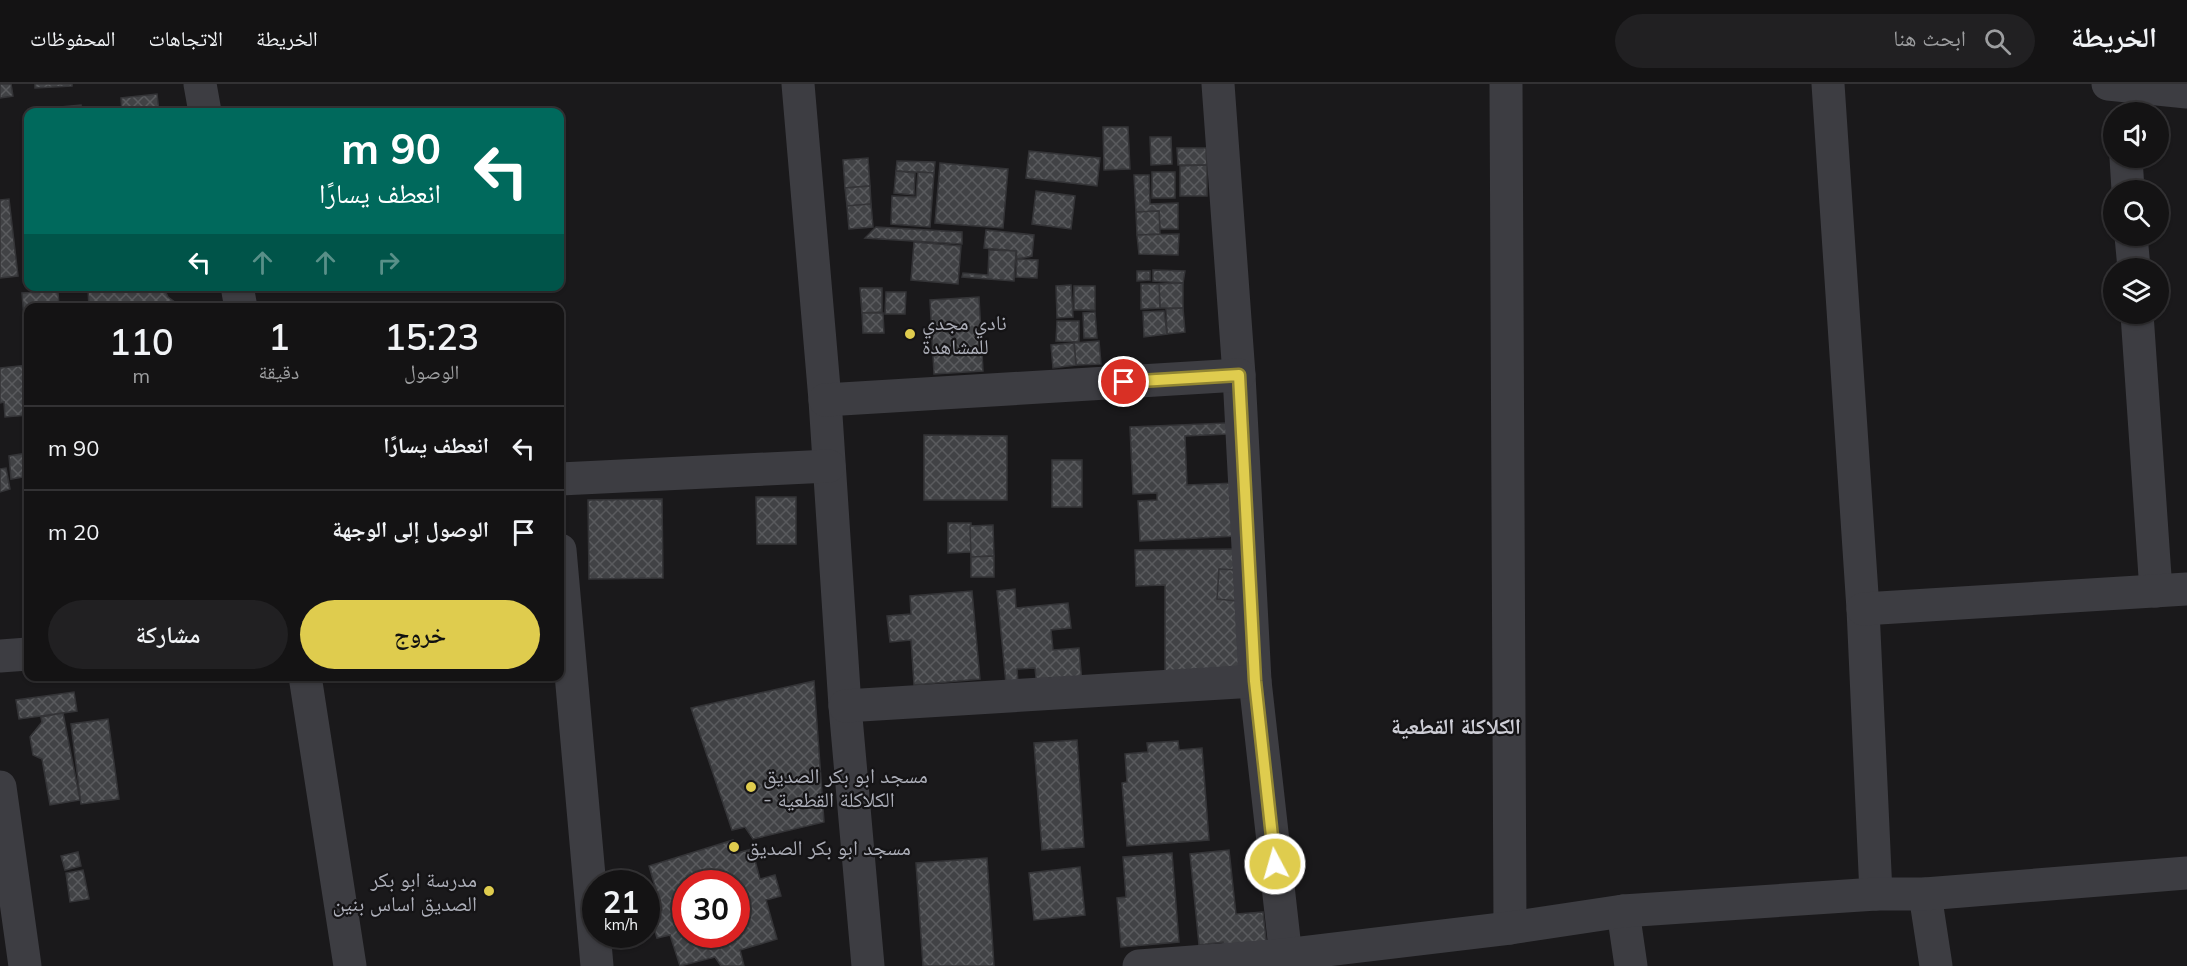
<!DOCTYPE html>
<html lang="ar">
<head>
<meta charset="utf-8">
<style>
  :root { --surface:#141314; --page:#212022; --text:#f1f3f6; --muted:#9d9ea0; --line:#333234; --accent:#dfcc4e }
  body { margin:0; font-family:Mulish,"Noto Naskh Arabic",sans-serif; background:var(--page); color:var(--text); direction:rtl; height:100vh; display:flex; flex-direction:column; font-size:22px; white-space:nowrap }
  * { box-sizing:border-box; margin:0 }
  p { font-size:20px; color:var(--muted) }
  .icon { flex:none; width:33px; height:33px; fill:none; stroke:currentColor; stroke-width:2; stroke-linecap:round; stroke-linejoin:round }
  .map { position:relative; flex:1; overflow:hidden; direction:ltr }
  .side { position:absolute; left:24px; top:219px; width:540px; height:378px; display:flex; flex-direction:column; background:var(--surface); border-radius:12px; box-shadow:0 2px 4px #0004,0 0 0 2px var(--line); direction:rtl }
  .side>* { flex:none }
  .hud { position:absolute; left:24px; top:24px; width:540px; height:183px; border-radius:12px; box-shadow:0 2px 4px #0004,0 0 0 2px var(--line); direction:rtl; background:#00695c; color:#fff; overflow:hidden }
  .controls { position:absolute; left:2103px; top:18px; display:grid; gap:12px }
  .controls a { display:grid; place-items:center; width:66px; height:66px; border-radius:50%; background:var(--surface); box-shadow:0 2px 4px #0004,0 0 0 2px var(--line); font-size:30px }
  .speed { position:absolute; left:582px; top:786px; display:flex; gap:12px; font-size:30px; font-weight:700; text-align:center }
  .speed>* { display:grid; place-content:center; width:78px; height:78px; border-radius:50%; background:var(--surface); box-shadow:0 2px 4px #0004,0 0 0 2px var(--line); line-height:1 }
  .speed small { font-size:15px; font-weight:400 }
  .speed .limit { border:9px solid #d22; background:#fff; color:#111 }
  .pin { position:absolute; display:grid; place-items:center; width:51px; height:51px; color:#fff; margin:-26px; border:3px solid #fff; border-radius:50%; box-shadow:0 2px 6px #0007 }
  .me { position:absolute; width:66px; margin:-33px; rotate:354deg; stroke-linejoin:round; filter:drop-shadow(0 0 4px #0008) }
  .turn { display:flex; align-items:center; gap:21px; height:126px; padding:0 24px; font-size:27px }
  .turn .icon { width:78px; height:78px; stroke-width:2.5 }
  .turn b { display:block; font-size:42px; line-height:51px }
  .lanes { display:flex; align-items:center; height:57px; padding:0 24px; background:#0003; justify-content:center; gap:30px; direction:ltr }
  .lanes .off { opacity:.35 }
  .eta { display:flex; justify-content:space-evenly; align-items:center; height:102px; text-align:center }
  .eta b { font-size:36px; font-weight:600; line-height:42px }
  .button { display:flex; gap:12px; margin-top:auto; padding:12px 24px }
  .button a { flex:1; height:69px; border-radius:36px; background:var(--accent); color:#111; font-size:24px; font-weight:600; line-height:69px; text-align:center }
  .button a+a { background:var(--page); color:var(--text) }
  ul { padding:0; list-style:none }
  li { display:flex; align-items:center; gap:18px; height:84px; padding:0 24px; border-top:2px solid var(--line) }
  li div { flex:1 }
  li b { display:block; font-size:22px }
  li em { font-style:normal }
  header { display:flex; align-items:center; gap:36px; box-sizing:border-box; height:84px; padding:0 30px; background:var(--surface); border-bottom:2px solid var(--line) }
  header strong { font-size:28px }
  nav { display:flex; gap:33px; margin-inline-start:auto; font-size:21px }
  .search { width:420px; height:54px; background:var(--page); display:flex; align-items:center; gap:15px; box-sizing:border-box; padding:0 21px; border-radius:33px; color:var(--muted); font-size:22px }
  .map>svg:first-child { display:block }
  .building { fill:url(#building-cross-hatch); stroke:#343437; stroke-width:1.5; fill-rule:evenodd }
  .lines { fill:none; stroke-linecap:round; stroke-linejoin:round }
  .street { stroke:#3d3d42; stroke-width:33 }
  .route-casing { stroke:#918533; stroke-width:15 }
  .route { stroke:#dfcc4e; stroke-width:10 }
  .poi-dot { fill:#dfcc4e; stroke:#151416; stroke-width:2 }
  .labels { text-anchor:middle; dominant-baseline:central; stroke-width:4.5; stroke-linejoin:round; paint-order:stroke }
  .poi-label { font-size:21px; fill:#adafb9; stroke:#151416; text-anchor:start }
  .neighbourhood-label { font-size:22px; font-weight:bold; fill:#ceced6; stroke:#151416 }
</style>
</head>
<body>
<header>
<strong>الخريطة</strong>
<div class="search"><svg class="icon" aria-label="search" viewBox="0 0 24 24"><circle cx="10" cy="10" r="6"/><path d="M15 15l6 6"/></svg>ابحث هنا</div>
<nav><a>الخريطة</a><a>الاتجاهات</a><a>المحفوظات</a></nav>
</header>
<div class="map">
<svg width="2187" height="882" viewBox="0 0 2187 882">
  <defs>
    <pattern id="building-cross-hatch" width="8" height="8" patternUnits="userSpaceOnUse" patternTransform="scale(1.5)"><rect width="8" height="8" fill="#414245"/><path d="M0 0l8 8M0 8l8-8" fill="none" stroke="#5a5b5e"/></pattern>
  </defs>
  <rect width="100%" height="100%" fill="#1a191b"/>
  <g class="building">
    <polygon points="0,0 11,0 13,12 0,14"/>
    <polygon points="35,0 72,0 72,2 35,4"/>
    <polygon points="157,10 159,28 122,28 121,14"/>
    <polygon points="81,21 82,28 40,28 39,25"/>
    <polygon points="1103,43 1128,43 1130,85 1104,86"/>
    <polygon points="1150,53 1171,53 1172,80 1151,81"/>
    <polygon points="1177,64 1206,64 1207,81 1178,81"/>
    <polygon points="1029,67 1100,74 1097,102 1026,94"/>
    <polygon points="868,74 870,102 845,104 843,76"/>
    <polygon points="897,77 935,78 934,89 896,87"/>
    <polygon points="940,79 1008,85 1003,144 935,139"/>
    <polygon points="1207,81 1207,112 1180,112 1180,82"/>
    <polygon points="896,87 915,89 914,111 894,109"/>
    <polygon points="918,88 934,89 930,143 891,140 892,112 916,113"/>
    <rect x="1152" y="88" width="23" height="26"/>
    <polygon points="1134,91 1149,91 1150,120 1178,119 1178,145 1160,145 1159,127 1136,128"/>
    <polygon points="870,102 871,120 847,122 845,104"/>
    <polygon points="1036,107 1075,112 1071,145 1032,140"/>
    <polygon points="9,115 18,192 0,194 0,116"/>
    <polygon points="871,120 873,143 849,145 847,122"/>
    <polygon points="1159,127 1160,150 1137,151 1136,128"/>
    <polygon points="876,143 962,148 962,160 865,154"/>
    <polygon points="986,146 1034,151 1032,172 1017,175 1016,167 984,164"/>
    <polygon points="1179,150 1178,171 1139,170 1137,151"/>
    <polygon points="914,158 961,162 958,200 911,196"/>
    <polygon points="989,166 1016,167 1014,197 962,193 963,189 988,191"/>
    <polygon points="1017,175 1038,176 1037,194 1016,193"/>
    <polygon points="1153,186 1185,187 1183,199 1153,197"/>
    <polygon points="1137,187 1150,187 1150,196 1137,197"/>
    <polygon points="1183,199 1183,224 1160,224 1159,200"/>
    <polygon points="1141,200 1159,200 1160,224 1141,225"/>
    <polygon points="1071,201 1073,233 1057,234 1056,202"/>
    <polygon points="138,202 163,202 168,213 183,224 89,223 88,206"/>
    <rect x="1074" y="202" width="21" height="24"/>
    <polygon points="860,204 882,204 882,228 862,229"/>
    <polygon points="58,207 59,224 28,224 28,259 26,259 22,209"/>
    <polygon points="886,208 906,208 905,230 885,230"/>
    <polygon points="979,213 983,287 934,290 930,216"/>
    <polygon points="1183,224 1185,248 1167,250 1166,225"/>
    <polygon points="1164,227 1167,250 1144,253 1143,228"/>
    <polygon points="1095,228 1097,254 1084,254 1083,229"/>
    <polygon points="862,229 883,229 884,249 863,249"/>
    <polygon points="1057,237 1079,237 1079,258 1056,257"/>
    <polygon points="1099,257 1101,280 1076,281 1074,259"/>
    <polygon points="1074,259 1076,281 1053,284 1051,261"/>
    <polygon points="28,281 28,331 5,333 4,318 0,319 0,284"/>
    <polygon points="1227,339 1228,350 1185,352 1187,401 1235,399 1237,452 1140,457 1138,417 1157,416 1157,409 1133,410 1130,343"/>
    <polygon points="924,351 1007,352 1007,416 924,416"/>
    <polygon points="28,369 28,392 11,395 9,372"/>
    <rect x="1052" y="376" width="30" height="47"/>
    <polygon points="6,384 10,405 0,408 0,385"/>
    <polygon points="756,413 796,413 796,460 757,460"/>
    <polygon points="662,415 663,494 589,495 588,416"/>
    <polygon points="948,439 971,439 971,468 948,469"/>
    <polygon points="993,441 994,472 971,473 970,442"/>
    <polygon points="1238,465 1239,588 1165,588 1165,501 1136,502 1135,466"/>
    <polygon points="994,472 994,493 971,493 971,473"/>
    <polygon points="1219,485 1239,486 1237,517 1217,515"/>
    <polygon points="1015,505 1016,524 1068,519 1071,544 1051,546 1053,566 1079,564 1082,599 1037,604 1035,584 1017,585 1018,599 1006,600 997,507"/>
    <polygon points="972,507 980,595 914,601 911,556 890,558 887,532 911,530 910,512"/>
    <polygon points="814,597 824,738 753,755 745,743 732,746 691,624"/>
    <polygon points="74,608 77,627 19,635 16,616"/>
    <polygon points="63,629 80,716 50,721 42,675 33,671 30,653 42,638 41,633"/>
    <polygon points="108,635 119,715 81,720 71,640"/>
    <polygon points="1077,656 1084,763 1042,766 1034,659"/>
    <polygon points="1178,657 1179,666 1202,664 1209,756 1127,762 1122,699 1127,698 1125,670 1148,668 1147,659"/>
    <path d="M733,756L737,769L752,765L760,795L775,791L781,812L766,816L777,855L740,866L744,882H721L715,873L680,882L670,851L657,854L650,830L662,826L649,782ZM686,800H736V850H686Z"/>
    <polygon points="1229,766 1236,830 1263,828 1267,864 1224,869 1223,858 1199,861 1190,770"/>
    <polygon points="78,768 81,782 65,786 61,772"/>
    <polygon points="1172,769 1179,858 1121,863 1117,814 1126,813 1123,773"/>
    <polygon points="987,774 994,882 923,882 916,779"/>
    <polygon points="1080,783 1085,831 1034,836 1029,789"/>
    <polygon points="83,786 89,815 70,818 66,789"/>
  </g>
  <g class="lines">
    <g class="street">
      <polyline points="200,0 205,28"/>
      <polyline points="798,0 825,316 845,622 868,882"/>
      <polyline points="1218,0 1239,291 1255,597 1287,882"/>
      <polyline points="1506,0 1510,844"/>
      <polyline points="1828,0 1863,525 1876,810"/>
      <polyline points="2108,0 2187,8"/>
      <polyline points="2126,74 2128,106"/>
      <polyline points="2131,152 2134,184"/>
      <polyline points="237,202 241,224"/>
      <polyline points="2137,230 2156,507"/>
      <polyline points="825,316 1239,291"/>
      <polyline points="560,395 829,382"/>
      <polyline points="560,466 597,882"/>
      <polyline points="1863,525 2187,505"/>
      <polyline points="0,572 28,570"/>
      <polyline points="305,592 350,882"/>
      <polyline points="845,622 1255,597"/>
      <polyline points="0,703 25,882"/>
      <polyline points="1925,810 1936,882"/>
      <polyline points="1623,827 1631,882"/>
      <polyline points="1139,882 1285,871 1510,844 1623,827 1876,810 1925,810 2187,789"/>
    </g>
  </g>
  <g class="lines">
    <g class="route-casing">
      <polyline id="route" points="1124,298 1239,291 1255,597 1275,780"/>
    </g>
    <use href="#route" class="route"/>
  </g>
  <g class="poi-dot">
    <circle cx="910" cy="250" r="6"/>
    <circle cx="751" cy="703" r="6"/>
    <circle cx="734" cy="763" r="6"/>
    <circle cx="489" cy="807" r="6"/>
  </g>
  <g class="labels">
    <g class="poi-label">
      <text x="922" y="238">نادي مجدي<tspan x="922" dy="24">للمشاهدة</tspan></text>
      <text x="763" y="691">مسجد ابو بكر الصديق<tspan x="763" dy="24">- الكلاكلة القطعية</tspan></text>
      <text x="746" y="763">مسجد ابو بكر الصديق</text>
      <text x="477" y="795" text-anchor="end">مدرسة ابو بكر<tspan x="477" dy="24">الصديق اساس بنين</tspan></text>
    </g>
    <g class="neighbourhood-label">
      <text x="1456" y="642">الكلاكلة القطعية</text>
    </g>
  </g>
</svg>
<div class="controls">
<a><svg class="icon" aria-label="sound" viewBox="0 0 24 24"><path d="M4 9h4l5-4v14l-5-4H4zM17 9q2 3 0 6"/></svg></a>
<a><svg class="icon" aria-label="search" viewBox="0 0 24 24"><circle cx="10" cy="10" r="6"/><path d="M15 15l6 6"/></svg></a>
<a><svg class="icon" aria-label="layers" viewBox="0 0 24 24"><path d="M12 4l9 5-9 5-9-5zM3 14l9 5 9-5"/></svg></a>
</div>
<div class="speed"><div>21<small>km/h</small></div><div class="limit">30</div></div>
<div class="pin" style="left:1124px;top:298px;background:#d93025"><svg class="icon" aria-label="arrive" viewBox="0 0 24 24"><path d="M6 21V4h12l-3 4 3 4H6"/></svg></div>
<svg class="me" style="left:1275px;top:780px" viewBox="-20 -20 40 40"><circle r="17" fill="#dfcc4e" stroke="#fff" stroke-width="3"/><path d="M0-11L8 9 0 5-8 9z" fill="#fff"/></svg>
<div class="hud">
<div class="turn"><svg class="icon" aria-label="left" viewBox="0 0 24 24"><path d="M17 20v-9H6M10 6l-5 5 5 5"/></svg><div><b>90 m</b>انعطف يسارًا</div></div>
<div class="lanes"><svg class="icon" aria-label="left" viewBox="0 0 24 24"><path d="M17 20v-9H6M10 6l-5 5 5 5"/></svg><svg class="icon off" aria-label="ahead" viewBox="0 0 24 24"><path d="M12 20V5M6 11l6-6 6 6"/></svg><svg class="icon off" aria-label="ahead" viewBox="0 0 24 24"><path d="M12 20V5M6 11l6-6 6 6"/></svg><svg class="icon off" aria-label="right" viewBox="0 0 24 24"><path d="M7 20v-9h11M14 6l5 5-5 5"/></svg></div>
</div>
<section class="side">
<div class="eta">
<div><b>15:23</b><p>الوصول</p></div>
<div><b>1</b><p>دقيقة</p></div>
<div><b>110</b><p>m</p></div>
</div>
<ul>
<li><svg class="icon" aria-label="left" viewBox="0 0 24 24"><path d="M17 20v-9H6M10 6l-5 5 5 5"/></svg><div><b>انعطف يسارًا</b></div><em>90 m</em></li>
<li><svg class="icon" aria-label="arrive" viewBox="0 0 24 24"><path d="M6 21V4h12l-3 4 3 4H6"/></svg><div><b>الوصول إلى الوجهة</b></div><em>20 m</em></li>
</ul>
<div class="button"><a>خروج</a><a>مشاركة</a></div>
</section>
</div>
</body>
</html>
